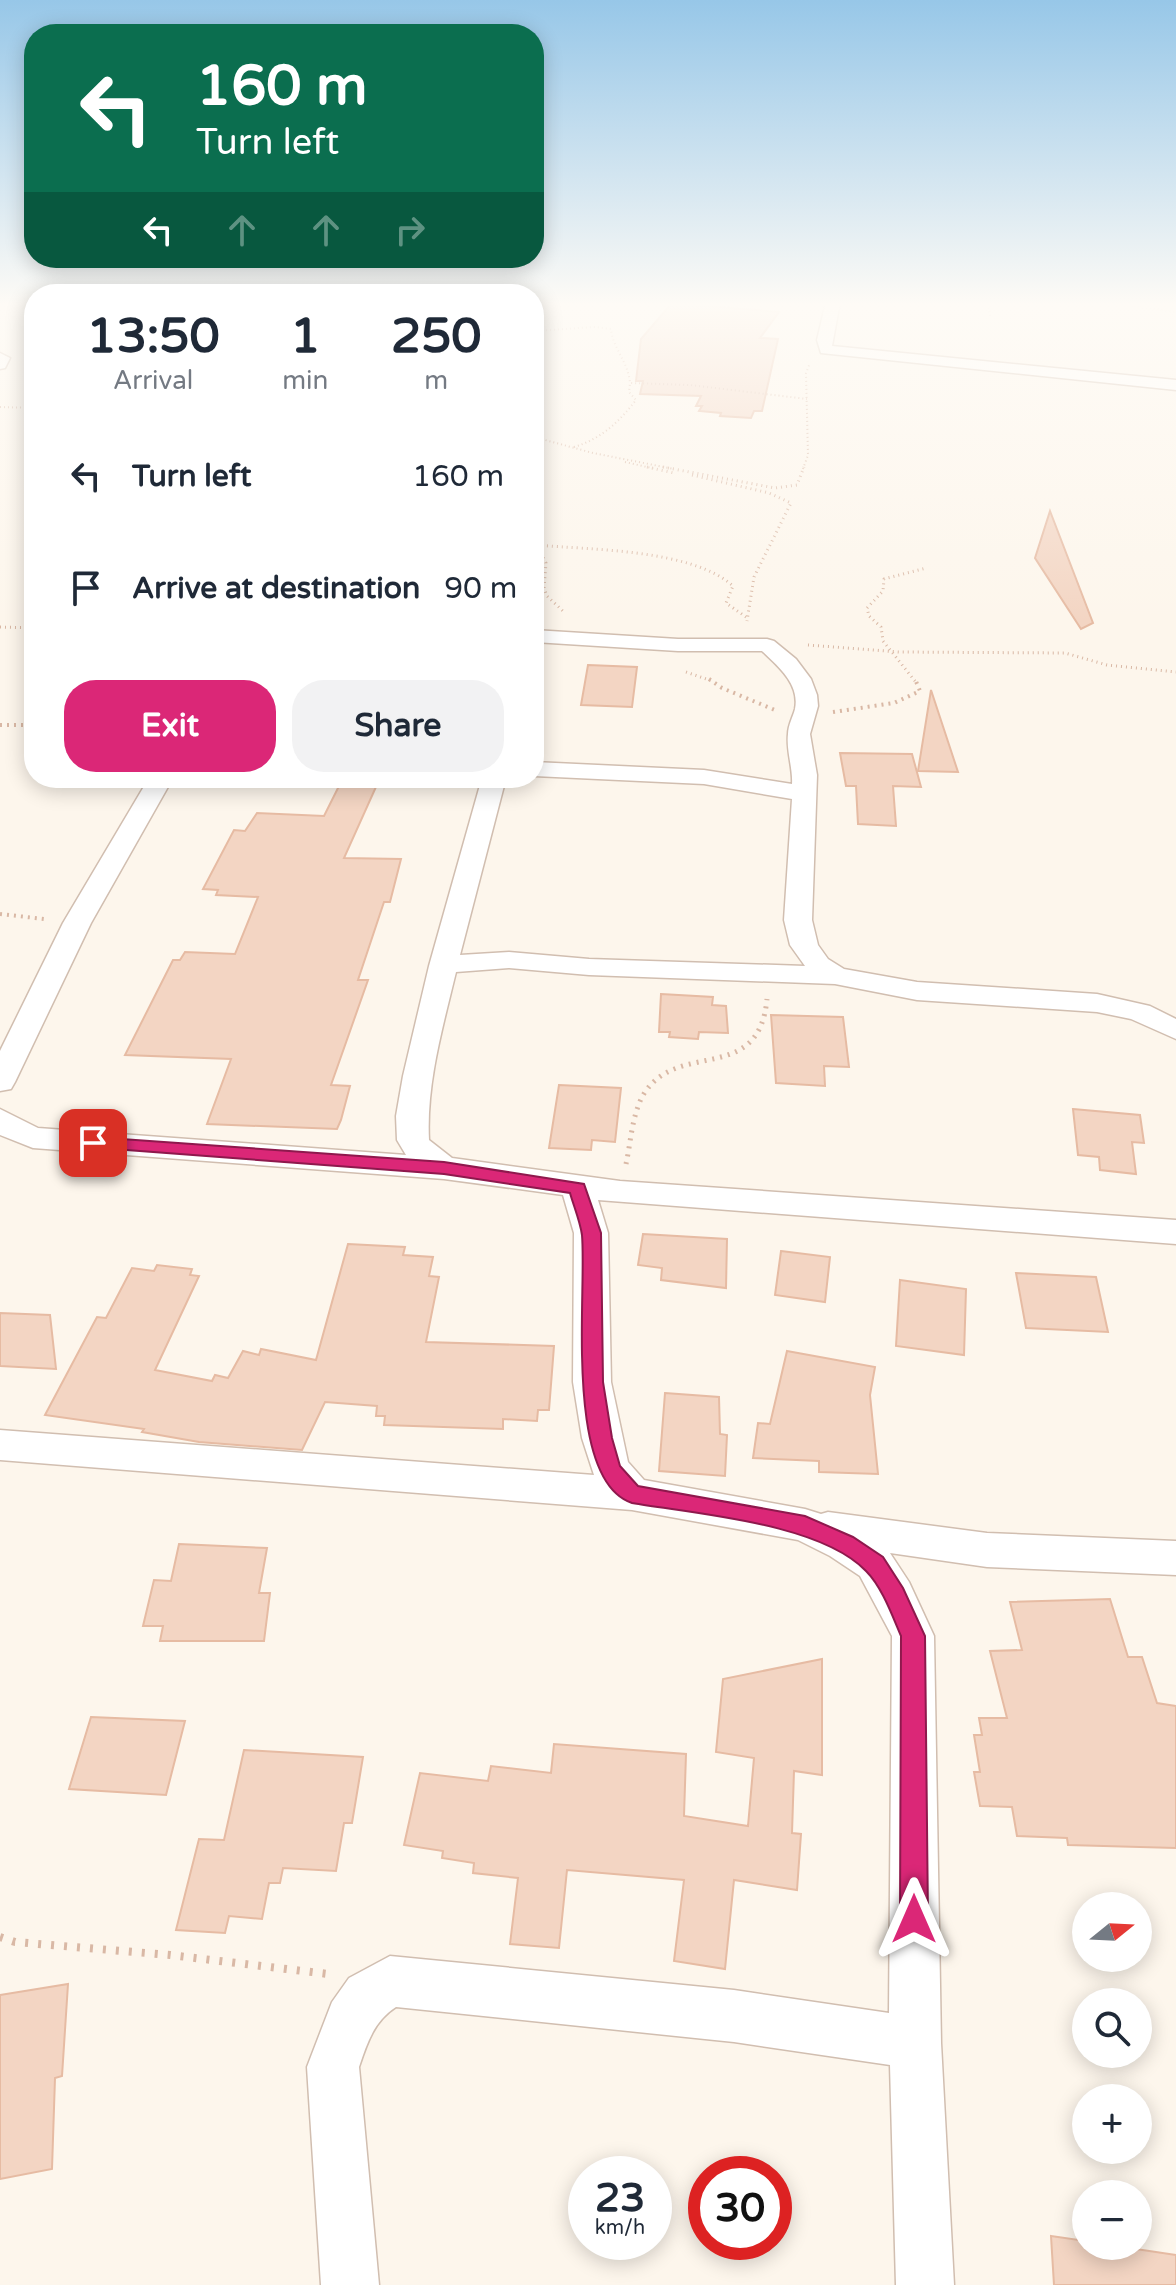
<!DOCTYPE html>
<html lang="en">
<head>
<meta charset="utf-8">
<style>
  :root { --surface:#fff; --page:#f2f2f3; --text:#1f2937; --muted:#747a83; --accent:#db2777 }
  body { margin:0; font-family:"Varela Round",sans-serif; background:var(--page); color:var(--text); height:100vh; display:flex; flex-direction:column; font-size:30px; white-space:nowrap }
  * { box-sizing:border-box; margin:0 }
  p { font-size:26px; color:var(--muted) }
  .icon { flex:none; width:44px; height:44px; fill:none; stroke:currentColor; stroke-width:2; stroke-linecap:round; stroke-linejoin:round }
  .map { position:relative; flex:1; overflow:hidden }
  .sheet { position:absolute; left:24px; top:284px; width:520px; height:504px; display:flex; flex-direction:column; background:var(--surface); border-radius:32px; box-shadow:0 4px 20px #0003 }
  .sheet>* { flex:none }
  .guide { position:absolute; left:24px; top:24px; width:520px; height:244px; border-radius:32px; box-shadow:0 4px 20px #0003; background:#0b6e4f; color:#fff; overflow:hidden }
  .needle { width:52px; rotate:72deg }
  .fabs { position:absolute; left:1072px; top:1892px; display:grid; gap:16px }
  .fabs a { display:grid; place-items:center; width:80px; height:80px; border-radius:50%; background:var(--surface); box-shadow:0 4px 20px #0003; font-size:40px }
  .speed { position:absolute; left:568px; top:2156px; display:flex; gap:16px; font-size:40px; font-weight:700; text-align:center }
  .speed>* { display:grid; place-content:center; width:104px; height:104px; border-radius:50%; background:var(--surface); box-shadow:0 4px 20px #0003; line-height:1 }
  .speed small { font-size:20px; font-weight:400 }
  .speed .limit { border:12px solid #d22; background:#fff; color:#111 }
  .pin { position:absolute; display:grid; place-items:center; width:68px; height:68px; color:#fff; margin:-34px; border-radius:16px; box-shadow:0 4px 12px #0006 }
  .me { position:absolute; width:88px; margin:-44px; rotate:0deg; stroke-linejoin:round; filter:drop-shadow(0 0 6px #0008) }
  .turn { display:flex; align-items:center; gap:28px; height:168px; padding:0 40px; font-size:36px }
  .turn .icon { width:104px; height:104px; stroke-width:2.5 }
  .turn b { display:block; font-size:56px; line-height:68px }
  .lanes { display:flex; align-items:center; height:76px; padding:0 40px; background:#0003; justify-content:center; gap:40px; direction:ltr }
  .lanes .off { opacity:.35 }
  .eta { display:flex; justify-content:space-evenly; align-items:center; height:136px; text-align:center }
  .eta b { font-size:48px; font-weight:800; line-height:56px }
  .primary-button { display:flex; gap:16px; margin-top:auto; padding:16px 40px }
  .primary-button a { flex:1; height:92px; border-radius:32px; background:var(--accent); color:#fff; font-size:32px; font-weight:800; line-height:92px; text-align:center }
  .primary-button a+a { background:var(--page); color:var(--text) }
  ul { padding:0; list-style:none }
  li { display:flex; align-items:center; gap:24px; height:112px; padding:0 40px }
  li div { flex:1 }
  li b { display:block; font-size:30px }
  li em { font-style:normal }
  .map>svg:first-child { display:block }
  .building { fill:#f3d5c3; stroke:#e6bba3; stroke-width:2 }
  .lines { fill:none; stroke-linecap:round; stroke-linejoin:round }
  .minor-casing { stroke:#d1beb0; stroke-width:3 }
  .path-far4 { stroke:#d9b8a5; stroke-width:2; stroke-dasharray:1 3; stroke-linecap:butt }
  .path-far3 { stroke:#d9b8a5; stroke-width:3; stroke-dasharray:1 4; stroke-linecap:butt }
  .path-far2 { stroke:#d9b8a5; stroke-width:4; stroke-dasharray:2 5; stroke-linecap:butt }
  .path-far1 { stroke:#d9b8a5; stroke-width:5; stroke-dasharray:2 6; stroke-linecap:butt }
  .path { stroke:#d9b8a5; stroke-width:8; stroke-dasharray:3 10; stroke-linecap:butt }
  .minor { fill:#fff; fill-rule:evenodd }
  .route { fill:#db2777; stroke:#8e194d; stroke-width:2 }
</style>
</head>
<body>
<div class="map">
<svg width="1176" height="2285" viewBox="0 0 1176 2285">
  <rect width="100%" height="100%" fill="#fdf6ec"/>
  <g class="building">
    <polygon points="672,303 779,312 760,338 778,339 762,411 754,411 751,418 720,416 721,413 699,411 702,406 696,406 701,396 640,394 643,381 636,381 641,339"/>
    <polygon points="1050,511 1093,623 1081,629 1035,558"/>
    <polygon points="588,665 637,667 632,707 581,705"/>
    <polygon points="931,690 958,772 918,771"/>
    <polygon points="840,753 912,754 921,787 893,786 896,826 858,824 856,786 846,786"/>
    <polygon points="343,778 380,778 344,858 401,859 390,902 384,902 358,980 368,980 331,1085 350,1086 341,1120 337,1129 207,1124 231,1059 125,1055 173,960 180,960 185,952 235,954 258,897 216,895 218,890 203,889 234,830 245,831 257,813 324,816"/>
    <polygon points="661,994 713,997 712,1005 726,1006 728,1033 699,1032 698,1039 669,1037 670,1032 659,1032"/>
    <polygon points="771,1015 843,1017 849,1067 824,1066 825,1086 776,1083"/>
    <polygon points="559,1085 621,1088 615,1142 592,1140 591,1150 549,1148"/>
    <polygon points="1073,1109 1140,1115 1144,1143 1132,1142 1136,1174 1100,1170 1099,1157 1078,1155"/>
    <polygon points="643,1234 727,1239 726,1288 661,1280 662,1268 638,1265"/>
    <polygon points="348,1244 405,1247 403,1255 433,1257 429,1276 439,1277 426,1342 554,1346 549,1410 538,1410 537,1421 503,1419 503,1429 384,1425 385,1416 376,1416 377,1406 325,1402 302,1450 199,1442 142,1432 144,1429 45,1415 97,1317 106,1318 132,1268 154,1271 157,1265 192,1269 190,1275 199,1276 155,1370 212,1381 215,1375 228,1378 243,1351 259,1355 261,1349 316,1360"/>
    <polygon points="781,1251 830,1257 825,1302 775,1295"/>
    <polygon points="1016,1273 1096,1277 1108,1332 1026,1328"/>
    <polygon points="900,1280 966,1289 964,1355 896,1346"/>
    <polygon points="0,1313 50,1315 56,1369 0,1366"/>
    <polygon points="787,1351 875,1367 870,1395 878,1474 819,1472 819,1461 753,1458 758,1423 770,1424"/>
    <polygon points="665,1393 719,1397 720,1434 727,1435 725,1476 659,1471"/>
    <polygon points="179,1544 267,1548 259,1593 270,1593 264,1641 160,1641 163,1626 143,1626 154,1580 171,1581"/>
    <polygon points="1110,1599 1128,1657 1142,1657 1157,1703 1176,1706 1176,1848 1068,1845 1067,1838 1017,1836 1012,1807 980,1806 974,1772 980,1772 974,1735 982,1735 979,1718 1007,1718 990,1651 1022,1650 1010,1602"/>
    <polygon points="822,1659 822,1775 794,1771 792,1833 801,1834 797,1890 734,1880 725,1969 674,1961 684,1880 567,1870 559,1948 510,1944 518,1878 473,1873 474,1863 442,1858 443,1851 404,1845 420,1773 488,1781 491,1766 551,1773 554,1744 686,1754 684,1816 748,1826 754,1758 716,1752 723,1679"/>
    <polygon points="91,1717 185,1721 166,1795 69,1789"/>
    <polygon points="244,1750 363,1757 352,1823 344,1823 336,1871 283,1868 280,1883 269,1883 262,1919 229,1916 225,1933 176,1930 199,1839 224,1840"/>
    <polygon points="68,1984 62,2076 55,2078 52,2169 0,2179 0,1995"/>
    <polygon points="1051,2236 1086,2241 1086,2246 1116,2246 1176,2255 1176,2285 1054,2285"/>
  </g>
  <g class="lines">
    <g class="minor-casing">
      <g id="minor">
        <polygon points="826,302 840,302 832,346 1176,380 1176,390 821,353 817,340"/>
        <polygon points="0,353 10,358 5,368 0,369"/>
        <path d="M534,630L678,639H767L774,641L796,659L811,679L817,695L818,706L810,734L817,775L812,920L818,945L828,959L844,969L917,982L1097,994L1150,1006L1176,1019V1039L1131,1019L1097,1012L917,1000L835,984L589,975L509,968L456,972C443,1026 426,1084 429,1140L452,1158L620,1181L1176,1220V1244L598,1200L608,1233L611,1382L628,1462L644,1480L805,1509L821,1514L828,1512L987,1533L1176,1541V1575L987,1567L890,1553L909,1582L934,1636L941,2043L954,2285H896L890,2065L734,2042L396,2007C374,2021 367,2043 359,2067L379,2285H321L307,2067L332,2002L349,1978L390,1956L734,1990L889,2013L892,1636L860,1576L830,1556L798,1540L632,1510L0,1460V1430L594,1475L582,1438L573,1382L574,1233L563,1195L444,1179L33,1148L0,1135V1109L38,1128L406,1155L397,1140L396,1116L403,1076L429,966L482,778H506L460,955L509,952L589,959L805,966L790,945L784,920L792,799L704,784L534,776V762L704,770L792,784C793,768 786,750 788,734C788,725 793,717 795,709C800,684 778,666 762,651H678L534,642Z"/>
        <polygon points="149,778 173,778 91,923 15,1082 11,1089 0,1091 0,1051 63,923"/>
      </g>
    </g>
    <g class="path-far4">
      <polyline points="1102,302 1176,312"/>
      <polyline points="990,316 989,308 994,302"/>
      <path d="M534,331L595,327L611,329C613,349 628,361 630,383L690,385L807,399"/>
      <polyline points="0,407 34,408"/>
      <polyline points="534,437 593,453 674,469"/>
      <path d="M574,447C601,439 619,422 636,400L629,392L630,383"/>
      <polyline points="625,462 656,469"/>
      <polyline points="803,469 808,455 806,373 810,363"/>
    </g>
    <g class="path-far3">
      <polyline points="647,467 674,473"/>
      <polyline points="663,467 775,488 797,485 804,467"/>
      <polyline points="692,475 769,493 791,503 754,577 747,621"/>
      <polyline points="534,540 546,563 544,588 547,596 565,613"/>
      <path d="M537,545C591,550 692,549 733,586L726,603L746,617"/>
      <polyline points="0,627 34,628"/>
      <polyline points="808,645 899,652 1065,653 1107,665 1176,672"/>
      <polyline points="686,672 712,681"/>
      <polyline points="915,681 883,641 881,627 869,616 867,608 883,591 884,579 926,568"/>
    </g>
    <g class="path-far2">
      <polyline points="709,679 722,688 775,710"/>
      <polyline points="833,712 894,703 920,691 915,679"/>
      <polyline points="0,725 34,725"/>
      <polyline points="0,914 44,919"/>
    </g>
    <path class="path-far1" d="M626,1164C631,1142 632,1112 645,1092C680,1040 759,1085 767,999"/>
    <polyline class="path" points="0,1937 15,1942 170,1955 328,1974"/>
    <use href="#minor" class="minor"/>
  </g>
  <linearGradient id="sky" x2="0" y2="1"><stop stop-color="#97c7e8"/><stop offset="0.49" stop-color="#fefbf6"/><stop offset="1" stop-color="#fefbf6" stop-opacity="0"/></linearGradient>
  <rect width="1176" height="622" fill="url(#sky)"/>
  <path class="route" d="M93,1137L444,1162L584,1184L601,1233L603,1382L612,1438L620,1466L638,1486L805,1516L853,1537L883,1557L903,1588L925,1636L928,1919L924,1929L914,1933L904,1929L900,1919L901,1636C892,1615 882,1587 866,1571C820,1523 696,1514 632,1503C563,1480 587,1292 582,1235C580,1221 574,1207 570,1193L444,1174L87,1147L84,1143L87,1139Z"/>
</svg>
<div class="fabs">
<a><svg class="needle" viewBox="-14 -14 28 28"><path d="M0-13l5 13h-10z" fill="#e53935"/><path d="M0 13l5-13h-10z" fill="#747a83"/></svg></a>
<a><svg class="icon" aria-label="search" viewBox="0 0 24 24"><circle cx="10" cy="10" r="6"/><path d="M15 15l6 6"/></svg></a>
<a>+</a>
<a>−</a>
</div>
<div class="speed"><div>23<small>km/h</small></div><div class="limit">30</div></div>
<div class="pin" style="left:93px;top:1143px;background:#d93025"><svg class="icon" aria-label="arrive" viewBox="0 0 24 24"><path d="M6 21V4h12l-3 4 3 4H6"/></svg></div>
<svg class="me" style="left:914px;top:1919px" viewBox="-20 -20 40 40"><path d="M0-17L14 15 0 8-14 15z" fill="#db2777" stroke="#fff" stroke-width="4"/></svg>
<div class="guide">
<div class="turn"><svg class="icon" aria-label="left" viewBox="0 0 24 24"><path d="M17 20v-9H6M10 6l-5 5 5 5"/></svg><div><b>160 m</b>Turn left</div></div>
<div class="lanes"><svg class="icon" aria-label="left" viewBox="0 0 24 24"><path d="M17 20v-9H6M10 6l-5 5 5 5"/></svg><svg class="icon off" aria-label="ahead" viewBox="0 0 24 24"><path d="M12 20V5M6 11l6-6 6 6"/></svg><svg class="icon off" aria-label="ahead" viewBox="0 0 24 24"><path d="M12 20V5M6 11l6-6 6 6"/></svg><svg class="icon off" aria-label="right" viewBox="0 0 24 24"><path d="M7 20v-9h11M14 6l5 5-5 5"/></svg></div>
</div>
<section class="sheet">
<div class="eta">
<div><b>13:50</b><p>Arrival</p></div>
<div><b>1</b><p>min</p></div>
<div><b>250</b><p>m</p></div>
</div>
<ul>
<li><svg class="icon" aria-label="left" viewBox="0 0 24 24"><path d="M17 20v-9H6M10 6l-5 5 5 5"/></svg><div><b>Turn left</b></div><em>160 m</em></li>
<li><svg class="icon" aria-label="arrive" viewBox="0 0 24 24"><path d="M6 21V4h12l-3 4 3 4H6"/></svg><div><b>Arrive at destination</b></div><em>90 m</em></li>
</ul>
<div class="primary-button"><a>Exit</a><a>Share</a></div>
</section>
</div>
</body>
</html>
